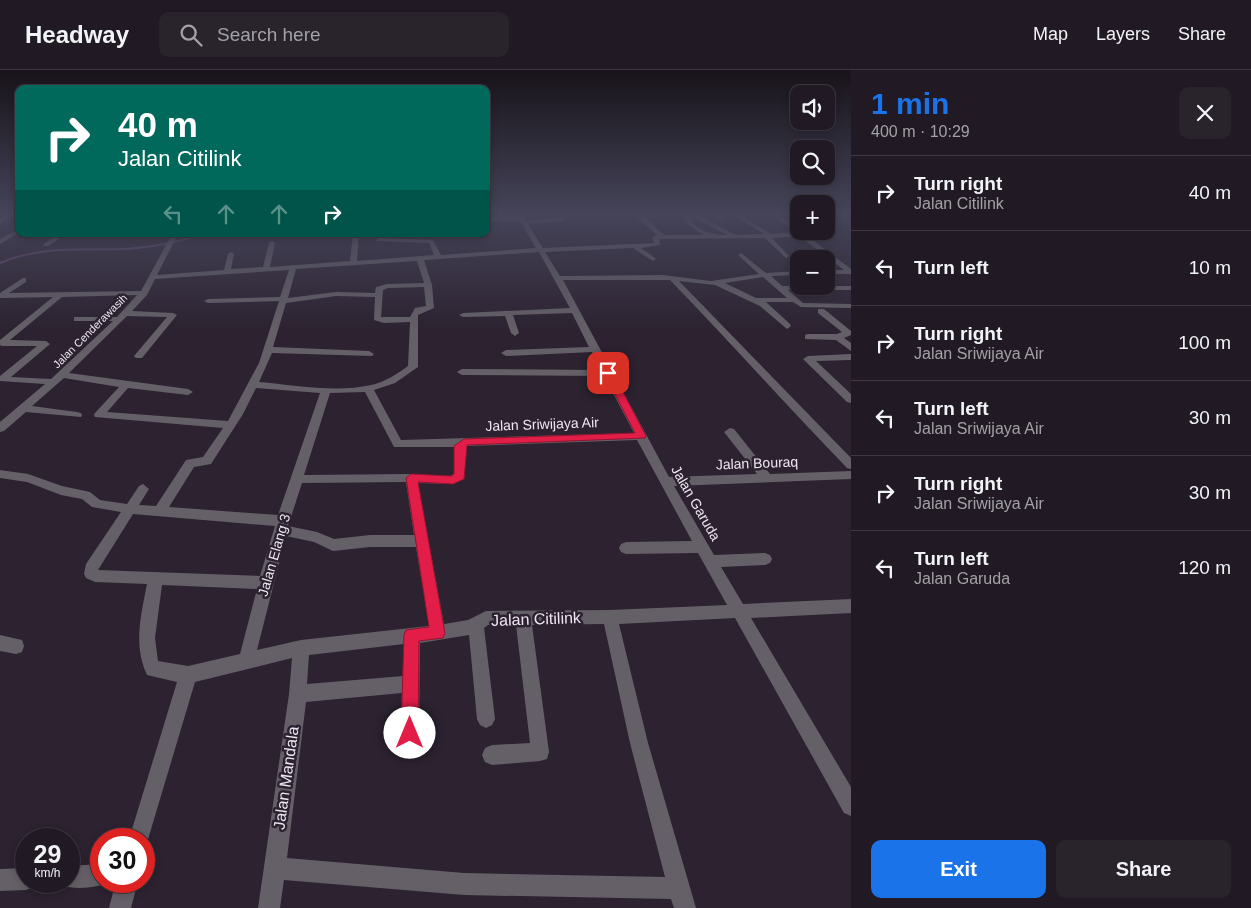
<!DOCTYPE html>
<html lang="en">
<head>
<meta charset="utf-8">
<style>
  :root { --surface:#211a24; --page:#29232c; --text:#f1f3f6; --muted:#a2a1a6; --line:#3e3841; --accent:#1a73e8 }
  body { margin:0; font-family:Helvetica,sans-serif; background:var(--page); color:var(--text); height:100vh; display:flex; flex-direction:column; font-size:19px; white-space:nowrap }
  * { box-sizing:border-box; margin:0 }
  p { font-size:16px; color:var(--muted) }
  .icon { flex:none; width:28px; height:28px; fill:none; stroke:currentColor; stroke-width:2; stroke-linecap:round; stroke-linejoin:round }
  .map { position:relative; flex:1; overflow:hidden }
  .drawer { display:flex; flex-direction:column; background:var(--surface); width:400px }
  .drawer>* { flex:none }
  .banner { position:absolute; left:15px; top:15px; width:475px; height:152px; border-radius:10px; box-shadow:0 2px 8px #0003,0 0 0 1px var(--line); background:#00695c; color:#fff; overflow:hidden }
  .controls { position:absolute; left:790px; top:15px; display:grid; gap:10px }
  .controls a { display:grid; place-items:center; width:45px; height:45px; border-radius:10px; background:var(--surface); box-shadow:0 2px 8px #0003,0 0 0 1px var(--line); font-size:25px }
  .speed { position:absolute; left:15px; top:758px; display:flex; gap:10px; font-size:25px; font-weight:700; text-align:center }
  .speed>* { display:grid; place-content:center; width:65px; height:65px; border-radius:50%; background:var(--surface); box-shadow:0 2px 8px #0003,0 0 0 1px var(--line); line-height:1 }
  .speed small { font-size:12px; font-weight:400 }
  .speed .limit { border:8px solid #d22; background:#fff; color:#111 }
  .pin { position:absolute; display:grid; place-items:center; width:42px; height:42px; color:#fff; margin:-21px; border-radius:10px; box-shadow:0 2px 8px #0006 }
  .me { position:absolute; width:55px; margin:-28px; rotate:0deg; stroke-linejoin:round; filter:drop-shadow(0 0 4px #0008) }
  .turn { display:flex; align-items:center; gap:18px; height:105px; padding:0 20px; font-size:22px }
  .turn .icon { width:65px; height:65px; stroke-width:2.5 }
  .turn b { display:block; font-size:35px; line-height:42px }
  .lanes { display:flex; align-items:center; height:48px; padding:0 20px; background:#0003; justify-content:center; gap:25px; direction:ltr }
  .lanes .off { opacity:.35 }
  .round { display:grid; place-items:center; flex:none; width:52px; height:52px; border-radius:10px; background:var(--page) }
  .overview { display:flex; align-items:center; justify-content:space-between; height:85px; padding:0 20px }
  h1 { font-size:30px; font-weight:700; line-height:38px; color:var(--accent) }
  .button { display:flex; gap:10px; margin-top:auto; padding:10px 20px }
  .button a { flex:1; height:58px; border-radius:10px; background:var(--accent); color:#fff; font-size:20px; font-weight:700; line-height:58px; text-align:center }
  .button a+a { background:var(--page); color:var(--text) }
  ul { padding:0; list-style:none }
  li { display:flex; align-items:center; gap:15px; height:75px; padding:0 20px; border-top:1px solid var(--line) }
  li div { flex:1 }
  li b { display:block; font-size:19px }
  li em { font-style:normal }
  header { display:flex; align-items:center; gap:30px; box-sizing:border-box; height:70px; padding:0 25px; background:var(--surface); border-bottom:1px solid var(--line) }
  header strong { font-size:24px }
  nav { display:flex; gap:28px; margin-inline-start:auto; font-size:18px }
  .search { width:350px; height:45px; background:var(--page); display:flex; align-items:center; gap:12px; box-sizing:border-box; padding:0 18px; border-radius:10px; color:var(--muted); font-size:19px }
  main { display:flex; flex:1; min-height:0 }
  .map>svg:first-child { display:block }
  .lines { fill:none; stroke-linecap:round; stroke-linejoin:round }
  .stream { stroke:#60466a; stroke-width:2 }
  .minor { fill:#656067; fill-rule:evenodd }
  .route { fill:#e11d48; stroke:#92132f }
  .labels { text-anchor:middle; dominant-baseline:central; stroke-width:5; stroke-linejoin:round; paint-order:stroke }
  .far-street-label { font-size:11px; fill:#ede6f0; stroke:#2c2230 }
  .street-label { font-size:14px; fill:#ede6f0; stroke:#2c2230 }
  .near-street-label { font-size:16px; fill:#ede6f0; stroke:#2c2230 }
</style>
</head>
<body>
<header>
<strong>Headway</strong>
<div class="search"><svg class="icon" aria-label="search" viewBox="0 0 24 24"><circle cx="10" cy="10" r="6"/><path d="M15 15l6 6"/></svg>Search here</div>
<nav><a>Map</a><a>Layers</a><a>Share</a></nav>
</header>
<main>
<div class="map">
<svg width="851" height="838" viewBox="0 0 851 838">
  <rect width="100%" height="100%" fill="#2c2230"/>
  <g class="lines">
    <path class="stream" d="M0,193C40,176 79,180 122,179C150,178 178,172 205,164"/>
    <g class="minor">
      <polygon points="8,143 15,143 0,154 0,149"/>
      <path d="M515,143H521L526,151L561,147L558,143H564L567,149L563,151L528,154L543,178L654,173L652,168L657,165L632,143L643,145L664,165H703L685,152L681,143H694L736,165L764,164L729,143H737L771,164L795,162L770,143H777L851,199V204H826V200H844L799,166L772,168L789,186L786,188L765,168L659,169L660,175L641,178L655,188L656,189L653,191L633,178L545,182L560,206L663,205L711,211L759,204L739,186L738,185L741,183L766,203L799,201V205L771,206L782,216H851V220H788L803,233L851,234V238L801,237L793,232H766L790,254L791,256L787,259L760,236L715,215L679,211L851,388V399L847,398C787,336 730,272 670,210H563L669,407L757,404L724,362L730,358L734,359L770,404L851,401V409L674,416L714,485L765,483L770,485L772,489L770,493L765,495L721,497L743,534L851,529V543L751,548L851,717V746L844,743L735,548L619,554L648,673L696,838H674L671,829L464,825L284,810L280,838H258L289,624L292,588L195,612L146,776L144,778V769H129L177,612L147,605C133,575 141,545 147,514L95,512L86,508L84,504L86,494L121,442L92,437L82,429L61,425L27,412L0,408V400L28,404L62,416L90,422L100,430L127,434L139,416L143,414L149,419L139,435L156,436L186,390L203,387L223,358L95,347L94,345L95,343L119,317L64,308L32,336L77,342L81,343L82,345L81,347L26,342L4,361L0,362V352L45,314L0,311V306L37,276H2L0,275V270L53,227L0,228V223L23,208H26V212L9,223L141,221L172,164H178L157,205L224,200L228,184L231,182L234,184L231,199L263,197L269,173L272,171L275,173L270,197L350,191L353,164H359L357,191L434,185L429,173L376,171L378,168L433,170L441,185L536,178L520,151H486V147H518ZM687,144L727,165C712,165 693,160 687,144ZM539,182L570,238L463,243L459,245L463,247L505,246L511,263L515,266L519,263L513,245L572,243L589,277L506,280L501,283L506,286L592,282L601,300L462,299L457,302L462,305L604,306L634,363L401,370L374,320L395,313L418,297V245L434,238L432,215L424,190ZM417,191L424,213L387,214L376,217L375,223L336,222L288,228L296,199ZM289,200L280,227L208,229L204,231L208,233L279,231L259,293L228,351L107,342L128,318L188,325L193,322L188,319L69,303L127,246L167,247L134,286L136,288H142L177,245L173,243L132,241L147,225L155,209ZM763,207L787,228H756L725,213ZM424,217L426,236L415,238L410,247H381L383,220L388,218ZM137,225L117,247H74V251H113L51,309L11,307L50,274L46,271L10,270L62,227ZM336,226L375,227L374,250L384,253L410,252L408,296C397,304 385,312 371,315C337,323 293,315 259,312L272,283L372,286L374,284L369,281L273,277L286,233ZM256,318L320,323L278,445L169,437L194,397L211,394L243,344ZM365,322L394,377H454V404L451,406L411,404L304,405L330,323ZM637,370L692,471L626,472L621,474L619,478L621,482L626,484L698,483L727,535L610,540L486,541L468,550L444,554L418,413L453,414L464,409L467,376ZM406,412L414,465H370L334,469L317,462L288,456L302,413ZM133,444L275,456L260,506L98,500ZM286,466L314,472L333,481L370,477H416L429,556L301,570L257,580ZM162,515L257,519L240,584L188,596L158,591L155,568ZM604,554L630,673L665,807L464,803L287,788L306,632L402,623L401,663L403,670L410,672L417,670L419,663L420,573L469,565L477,649L480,655L486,658L492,655L495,649L484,558L488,555H516L530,673L492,675L485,678L482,685L485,692L492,695L540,691L547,689L549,682L532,555ZM404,574L403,606L307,614L309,585Z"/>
      <polygon points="590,143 597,143 598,145 595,147"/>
      <polygon points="705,143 714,143 725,149 720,150"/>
      <polygon points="779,143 799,144 799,148"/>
      <polygon points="19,159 19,163 0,174 0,169"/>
      <polygon points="55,164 61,164 59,169 48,176 44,176 44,174 54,167"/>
      <polygon points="818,239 824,239 851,261 851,265 844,268 851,273 851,281 836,270 805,269 805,265 808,264 837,264 842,262 818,243"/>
      <polygon points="851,284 851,290 816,291 851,324 851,333 847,332 803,289 808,286"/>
      <polygon points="0,565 22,570 24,576 22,582 16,584 0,581"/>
      <path d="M101,794V811H109V813C95,818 75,820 61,815L60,811H69V796Z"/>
      <polygon points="26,798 26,811 36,811 34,817 26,820 0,821 0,799"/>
      <polygon points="116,811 138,811 131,838 109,838"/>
    </g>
  </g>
  <linearGradient id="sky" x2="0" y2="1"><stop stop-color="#18131a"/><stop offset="0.55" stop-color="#454459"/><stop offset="1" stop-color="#454459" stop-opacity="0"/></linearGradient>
  <rect width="851" height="261" fill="url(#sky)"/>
  <polygon class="route" points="608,300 613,303 646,366 645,368 467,375 464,409 453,414 418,412 445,563 443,568 419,571 418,663 416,669 410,671 404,669 401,663 404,565 406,560 429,557 406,408 411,404 451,406 454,404 454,376 464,369 635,363 604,303"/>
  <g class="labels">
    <g class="far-street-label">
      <text transform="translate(90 261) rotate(-45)">Jalan Cenderawasih</text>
    </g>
    <g class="street-label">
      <text transform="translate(542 354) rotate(-2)">Jalan Sriwijaya Air</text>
      <text transform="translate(757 393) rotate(-2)">Jalan Bouraq</text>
      <text transform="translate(696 433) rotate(60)">Jalan Garuda</text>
      <text transform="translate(274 485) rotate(-74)">Jalan Elang 3</text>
    </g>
    <g class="near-street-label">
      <text transform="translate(536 549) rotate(-2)">Jalan Citilink</text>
      <text transform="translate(286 708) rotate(-82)">Jalan Mandala</text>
    </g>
  </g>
</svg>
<div class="controls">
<a><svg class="icon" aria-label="sound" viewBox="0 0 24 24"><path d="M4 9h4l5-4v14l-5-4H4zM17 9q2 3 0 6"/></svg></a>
<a><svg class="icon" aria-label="search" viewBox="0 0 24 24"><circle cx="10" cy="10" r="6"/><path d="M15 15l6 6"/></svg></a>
<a>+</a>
<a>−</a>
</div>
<div class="speed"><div>29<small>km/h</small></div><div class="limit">30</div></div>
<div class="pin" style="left:608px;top:303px;background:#d93025"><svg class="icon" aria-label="arrive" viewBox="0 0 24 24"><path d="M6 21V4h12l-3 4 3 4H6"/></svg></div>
<svg class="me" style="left:410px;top:663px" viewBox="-20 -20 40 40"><circle r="19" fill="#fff"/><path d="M0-13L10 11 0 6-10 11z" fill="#e11d48"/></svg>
<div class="banner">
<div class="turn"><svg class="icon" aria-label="right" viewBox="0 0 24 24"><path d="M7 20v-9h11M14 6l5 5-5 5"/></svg><div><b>40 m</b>Jalan Citilink</div></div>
<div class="lanes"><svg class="icon off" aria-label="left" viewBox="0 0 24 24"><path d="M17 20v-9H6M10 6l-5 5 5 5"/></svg><svg class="icon off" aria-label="ahead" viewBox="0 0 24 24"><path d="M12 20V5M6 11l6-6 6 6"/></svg><svg class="icon off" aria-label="ahead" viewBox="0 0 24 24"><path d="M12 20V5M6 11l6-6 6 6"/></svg><svg class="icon" aria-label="right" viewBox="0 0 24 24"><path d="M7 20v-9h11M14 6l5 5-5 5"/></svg></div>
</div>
</div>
<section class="drawer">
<div class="overview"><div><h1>1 min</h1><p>400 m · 10:29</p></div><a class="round"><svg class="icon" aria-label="close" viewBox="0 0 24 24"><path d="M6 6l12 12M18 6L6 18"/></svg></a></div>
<ul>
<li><svg class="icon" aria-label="right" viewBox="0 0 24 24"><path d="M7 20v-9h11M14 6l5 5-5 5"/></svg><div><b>Turn right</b><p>Jalan Citilink</p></div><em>40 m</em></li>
<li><svg class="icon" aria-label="left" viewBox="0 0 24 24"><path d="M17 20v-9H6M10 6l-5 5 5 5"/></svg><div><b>Turn left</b></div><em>10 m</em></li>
<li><svg class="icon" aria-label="right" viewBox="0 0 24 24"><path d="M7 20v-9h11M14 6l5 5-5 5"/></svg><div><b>Turn right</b><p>Jalan Sriwijaya Air</p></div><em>100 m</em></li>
<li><svg class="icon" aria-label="left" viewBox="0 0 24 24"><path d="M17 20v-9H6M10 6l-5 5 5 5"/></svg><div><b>Turn left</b><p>Jalan Sriwijaya Air</p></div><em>30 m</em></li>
<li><svg class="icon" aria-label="right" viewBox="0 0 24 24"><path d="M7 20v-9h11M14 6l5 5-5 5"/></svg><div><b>Turn right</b><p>Jalan Sriwijaya Air</p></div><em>30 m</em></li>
<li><svg class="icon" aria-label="left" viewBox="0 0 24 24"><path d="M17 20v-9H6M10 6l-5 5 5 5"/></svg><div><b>Turn left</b><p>Jalan Garuda</p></div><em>120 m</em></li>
</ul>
<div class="button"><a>Exit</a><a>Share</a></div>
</section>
</main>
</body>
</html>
